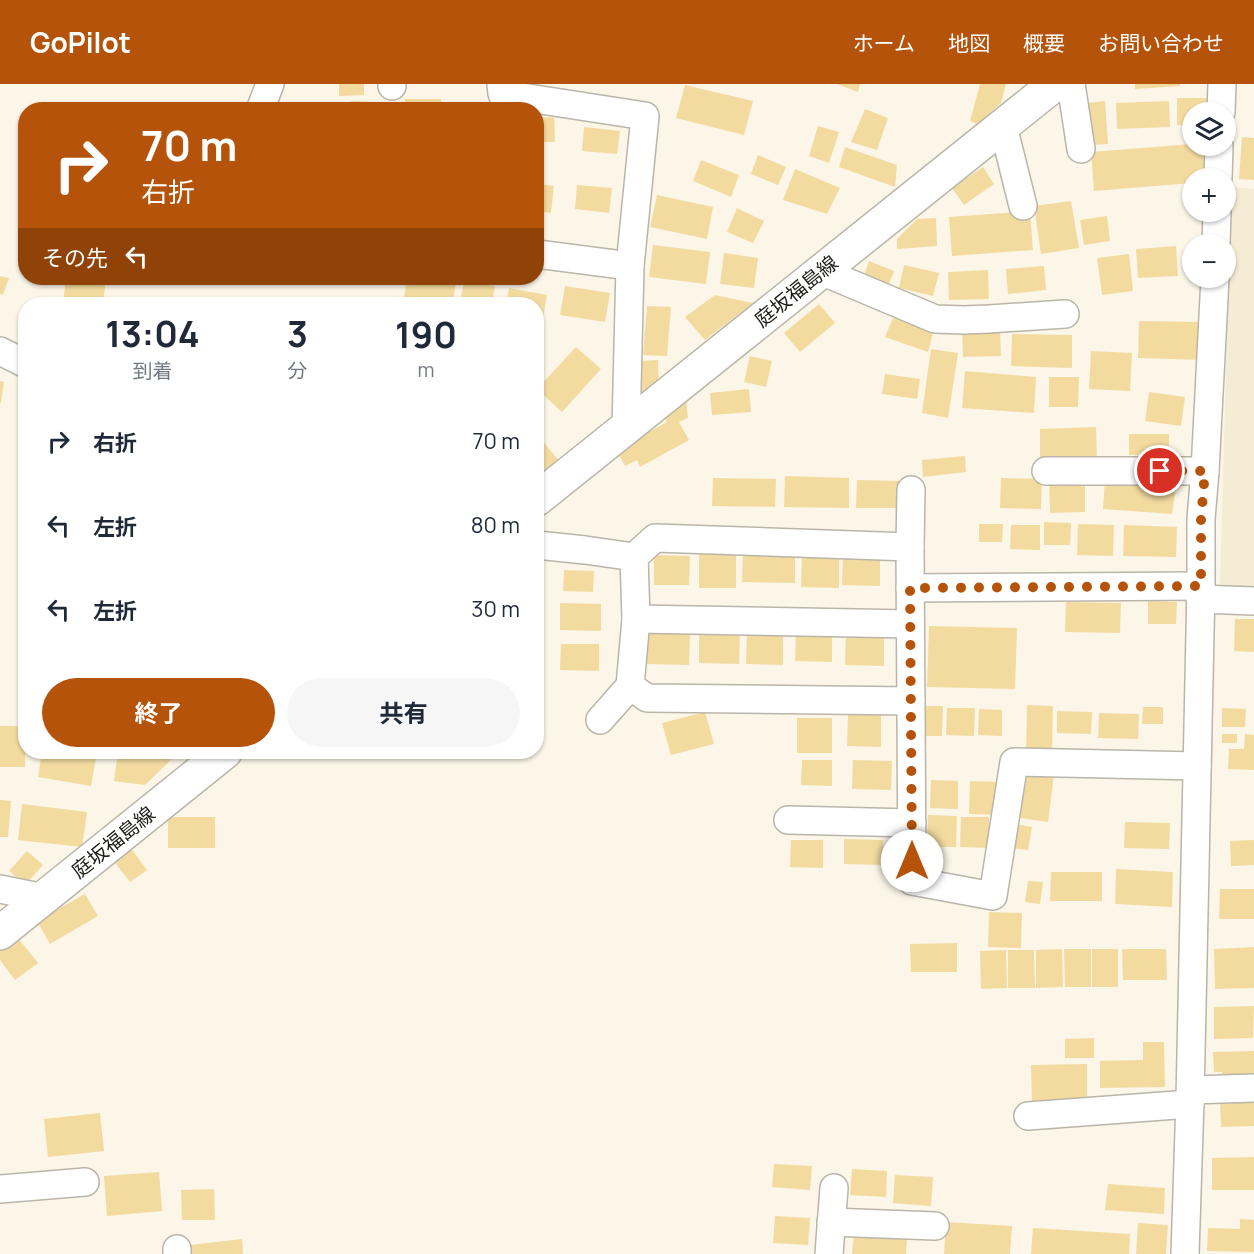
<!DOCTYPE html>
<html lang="ja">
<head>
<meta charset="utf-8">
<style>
  :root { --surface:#fff; --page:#f6f6f7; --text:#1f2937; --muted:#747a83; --accent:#b45309 }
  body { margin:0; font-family:Manrope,"Noto Sans JP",sans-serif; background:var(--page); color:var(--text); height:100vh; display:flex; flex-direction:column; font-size:22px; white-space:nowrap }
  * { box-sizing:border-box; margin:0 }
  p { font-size:20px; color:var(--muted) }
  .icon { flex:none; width:33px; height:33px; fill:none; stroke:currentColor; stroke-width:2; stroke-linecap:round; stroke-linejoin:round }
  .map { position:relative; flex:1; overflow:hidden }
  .sheet { position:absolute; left:18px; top:213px; width:526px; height:462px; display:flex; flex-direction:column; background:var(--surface); border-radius:24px; box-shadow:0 2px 4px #0004 }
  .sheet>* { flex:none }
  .guide { position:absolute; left:18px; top:18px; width:526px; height:183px; border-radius:24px; box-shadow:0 2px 4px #0004; background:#b45309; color:#fff; overflow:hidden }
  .buttons { position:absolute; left:1182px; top:18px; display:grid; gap:12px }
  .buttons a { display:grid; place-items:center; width:54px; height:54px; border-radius:50%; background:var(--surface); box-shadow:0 2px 4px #0004; font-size:30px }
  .pin { position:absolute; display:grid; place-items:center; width:51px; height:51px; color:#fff; margin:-26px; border:3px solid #fff; border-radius:50%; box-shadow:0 2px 6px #0007 }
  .me { position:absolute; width:66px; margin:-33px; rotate:0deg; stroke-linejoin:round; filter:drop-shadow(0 0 4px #0008) }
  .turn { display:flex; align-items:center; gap:21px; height:126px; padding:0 24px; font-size:27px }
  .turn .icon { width:78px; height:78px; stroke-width:2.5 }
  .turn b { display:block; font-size:42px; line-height:51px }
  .then { display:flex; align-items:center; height:57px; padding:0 24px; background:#0003; gap:12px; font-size:22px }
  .eta { display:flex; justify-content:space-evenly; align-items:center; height:102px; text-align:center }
  .eta b { font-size:36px; font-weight:700; line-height:42px }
  .primary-button { display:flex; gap:12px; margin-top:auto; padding:12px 24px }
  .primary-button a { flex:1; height:69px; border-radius:36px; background:var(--accent); color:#fff; font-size:24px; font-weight:700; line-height:69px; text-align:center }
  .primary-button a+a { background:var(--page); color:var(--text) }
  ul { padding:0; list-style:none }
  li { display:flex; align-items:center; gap:18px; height:84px; padding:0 24px }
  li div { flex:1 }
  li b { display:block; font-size:22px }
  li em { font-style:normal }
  header { display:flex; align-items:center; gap:36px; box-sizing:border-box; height:84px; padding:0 30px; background:var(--accent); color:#fff }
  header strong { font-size:28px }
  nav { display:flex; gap:33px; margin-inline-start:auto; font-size:21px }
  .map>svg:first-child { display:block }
  .education { fill:#f5ecd6 }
  .building { fill:#f3dba0 }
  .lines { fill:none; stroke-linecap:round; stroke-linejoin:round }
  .minor-casing { stroke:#bab5a9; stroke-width:30 }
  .secondary-casing { stroke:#bab5a9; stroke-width:36 }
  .minor { stroke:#fff; stroke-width:27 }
  .secondary { stroke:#fff; stroke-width:33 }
  .route { stroke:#b45309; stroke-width:10; stroke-dasharray:0 18 }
  .labels { text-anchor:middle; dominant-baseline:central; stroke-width:6; stroke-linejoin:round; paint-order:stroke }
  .street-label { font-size:20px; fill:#1f1d19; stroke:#fff }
</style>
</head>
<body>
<header>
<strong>GoPilot</strong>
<nav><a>ホーム</a><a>地図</a><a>概要</a><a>お問い合わせ</a></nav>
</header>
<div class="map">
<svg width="1254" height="1170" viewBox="0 0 1254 1170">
  <rect width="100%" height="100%" fill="#fcf6e9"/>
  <polygon class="education" points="1231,103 1254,105 1254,506 1220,502"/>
  <g class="building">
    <polygon points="339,0 364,0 364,11 339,12"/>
    <polygon points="837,0 860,0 858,8"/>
    <polygon points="980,0 1006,0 1001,19 977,40 970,37"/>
    <polygon points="1135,0 1180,0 1180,2 1135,5"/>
    <polygon points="685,1 753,17 744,51 676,34"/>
    <polygon points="1177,14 1208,14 1208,28 1192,28 1192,42 1177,41"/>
    <rect x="405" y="15" width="36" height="11"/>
    <polygon points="351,17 380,18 379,26 350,26"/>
    <polygon points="1105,17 1108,60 1092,61 1088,19"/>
    <polygon points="1169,17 1170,43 1117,45 1116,19"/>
    <polygon points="488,18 488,26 450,26 450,19"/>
    <polygon points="865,25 888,34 877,66 851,58"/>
    <polygon points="554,33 555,58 537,58 537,34"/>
    <polygon points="818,42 839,48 829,79 809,72"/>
    <polygon points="584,43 620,47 617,70 582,67"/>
    <polygon points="1242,53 1254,54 1254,96 1239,95"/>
    <polygon points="1192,60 1192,62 1204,62 1207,94 1192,94 1192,99 1094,107 1091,68"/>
    <polygon points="845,63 897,81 895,103 839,83"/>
    <polygon points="758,71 786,83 778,101 751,90"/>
    <polygon points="701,76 739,91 731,113 693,97"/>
    <polygon points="983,83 994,100 964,121 952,104"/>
    <polygon points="795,85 840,104 827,130 783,116"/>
    <polygon points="537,100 554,102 551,129 537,127"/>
    <polygon points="577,101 612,104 609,129 575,125"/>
    <polygon points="657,111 713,123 707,155 650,143"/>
    <polygon points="1071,117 1079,164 1041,170 1034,122"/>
    <polygon points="737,124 764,137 753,159 727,148"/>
    <polygon points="1030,127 1033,166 952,172 949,133"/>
    <polygon points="1107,132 1110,157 1084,161 1080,136"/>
    <polygon points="936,134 937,162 897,165 897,155 917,135"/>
    <polygon points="653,161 710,168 706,200 649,193"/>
    <polygon points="1176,162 1178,192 1138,194 1136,165"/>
    <polygon points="724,169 758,174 754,204 720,200"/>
    <polygon points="1129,170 1133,207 1102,211 1097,174"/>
    <polygon points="869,177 894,187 888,203 863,194"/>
    <polygon points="904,181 939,189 933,212 899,204"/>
    <polygon points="1044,182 1046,206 1008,210 1006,185"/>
    <polygon points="988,186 989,215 949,216 948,188"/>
    <polygon points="0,192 9,194 3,211 0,210"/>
    <polygon points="41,194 60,194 58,200"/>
    <polygon points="66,194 106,195 103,220 63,220"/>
    <polygon points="407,194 457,194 452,220 403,220"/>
    <polygon points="464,197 495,202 492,220 469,220 460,219"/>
    <polygon points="565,202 610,209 605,238 560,231"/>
    <polygon points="509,204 547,211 541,245 537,244 537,220 506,220"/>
    <polygon points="715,211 753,219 705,256 685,233"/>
    <polygon points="819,220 835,239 800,268 784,249"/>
    <polygon points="647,222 671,223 667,272 643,271"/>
    <polygon points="893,234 934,245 928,268 885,253"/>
    <polygon points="1139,237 1203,238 1202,276 1138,274"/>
    <polygon points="1000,245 1001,272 963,273 962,246"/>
    <polygon points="1012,250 1072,251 1072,284 1011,282"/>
    <polygon points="576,263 601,285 562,328 537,305"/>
    <polygon points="931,265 958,269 948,334 922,329"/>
    <polygon points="1091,267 1132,269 1130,307 1089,305"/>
    <polygon points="750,272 772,277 766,303 744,298"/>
    <polygon points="658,276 659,307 642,308 641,277"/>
    <polygon points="965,287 1036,293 1034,329 962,324"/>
    <polygon points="885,290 920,295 917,315 882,310"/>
    <polygon points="1049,293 1079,293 1078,323 1049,323"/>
    <polygon points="0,297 4,298 1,319 0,319"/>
    <polygon points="749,305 751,328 712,331 710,309"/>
    <polygon points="1149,308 1185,313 1181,342 1145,337"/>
    <polygon points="686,315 688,334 679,338 689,356 640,383 637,376 625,382 618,369 629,363 628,360 667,338 663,331"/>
    <polygon points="1096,343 1097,378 1040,380 1040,345"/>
    <polygon points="537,350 560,378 537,396"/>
    <polygon points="1129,350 1169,350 1169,370 1129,371"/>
    <polygon points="965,372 966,388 923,393 922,376"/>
    <polygon points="785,392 849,394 849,424 784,423"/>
    <polygon points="1049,393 1085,394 1085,428 1050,429"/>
    <polygon points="713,394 776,395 775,423 712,422"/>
    <polygon points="1001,394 1042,395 1041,425 1000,424"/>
    <polygon points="1105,395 1176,403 1172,430 1103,425"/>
    <polygon points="857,396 901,397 900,424 856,424"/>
    <polygon points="1044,438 1071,439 1070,461 1044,461"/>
    <polygon points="979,440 1003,440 1002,458 979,458"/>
    <polygon points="1078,440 1114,441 1113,472 1077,471"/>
    <polygon points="1011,441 1040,441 1040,466 1010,465"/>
    <polygon points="1124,441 1177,443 1176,473 1123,472"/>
    <polygon points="743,469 795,470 795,499 742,498"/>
    <polygon points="699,470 736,471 736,504 699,504"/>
    <polygon points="654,471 690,472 689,501 654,501"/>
    <polygon points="802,473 839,474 839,504 801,503"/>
    <polygon points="843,473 880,474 880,502 842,501"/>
    <polygon points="564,486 594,487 593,508 563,507"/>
    <polygon points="1148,517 1177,518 1176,540 1148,540"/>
    <polygon points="1066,518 1121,519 1120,549 1065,548"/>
    <polygon points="560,519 601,520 601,547 560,546"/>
    <polygon points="1235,535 1254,535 1254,568 1234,567"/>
    <polygon points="929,542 1017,544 1015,605 927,603"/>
    <polygon points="796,547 832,548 832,578 795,577"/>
    <polygon points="646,548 690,549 689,581 646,580"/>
    <polygon points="699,549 740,550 739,580 699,579"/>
    <polygon points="747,549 783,549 783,581 746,580"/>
    <polygon points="846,549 884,549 884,582 845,581"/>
    <polygon points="561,560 599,560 599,587 560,586"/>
    <polygon points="1027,621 1053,622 1052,666 1026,666"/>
    <polygon points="919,622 943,622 942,652 919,652"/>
    <polygon points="1143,623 1163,623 1163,640 1142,640"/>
    <polygon points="947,624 975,624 974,652 946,651"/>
    <polygon points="1222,624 1246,625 1245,643 1222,643"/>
    <polygon points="979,625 1002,626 1002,652 978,651"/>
    <polygon points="1057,627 1092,628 1091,650 1057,649"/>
    <polygon points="705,628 714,660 671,671 662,639"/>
    <polygon points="1099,629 1139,630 1138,655 1098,654"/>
    <polygon points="848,630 881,630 881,663 847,662"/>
    <rect x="797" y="634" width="35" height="35"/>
    <polygon points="0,642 26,642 25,683 0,683"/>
    <rect x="1222" y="650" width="15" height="9"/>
    <polygon points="1245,650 1254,651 1254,686 1228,685 1229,665 1244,665"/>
    <polygon points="42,668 97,668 91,702 38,693"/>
    <polygon points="118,668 151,668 176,671 145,701 114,697"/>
    <polygon points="802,676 832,676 832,702 801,701"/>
    <polygon points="853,676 892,677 891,706 852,705"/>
    <polygon points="1019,686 1054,690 1048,738 1012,733"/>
    <polygon points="931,696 958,697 958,725 930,724"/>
    <polygon points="970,697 1000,698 999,731 969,730"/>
    <polygon points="0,716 11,717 8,753 0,753"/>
    <polygon points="22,720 87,728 82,763 18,756"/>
    <polygon points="928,731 957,732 956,763 927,763"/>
    <rect x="168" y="733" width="47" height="31"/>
    <polygon points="961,733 989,733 989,764 960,763"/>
    <polygon points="1125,738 1170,739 1169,765 1124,764"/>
    <polygon points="1014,740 1032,743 1028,766 1010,764"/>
    <polygon points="844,755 883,756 882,781 844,780"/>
    <polygon points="791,756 823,756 823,784 790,783"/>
    <polygon points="1254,756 1254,781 1231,782 1230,757"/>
    <polygon points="130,763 147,786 130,798 113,776"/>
    <polygon points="27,767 43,781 25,801 9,787"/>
    <polygon points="1116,785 1173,788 1172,823 1115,820"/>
    <polygon points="1051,788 1102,788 1102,817 1050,817"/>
    <polygon points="1028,797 1043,798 1040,820 1025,818"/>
    <polygon points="1220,805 1254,805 1254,835 1219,835"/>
    <polygon points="85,810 98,832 50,860 37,837"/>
    <polygon points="989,828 1022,829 1021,864 988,863"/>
    <polygon points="18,854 38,879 15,896 0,876 0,867"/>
    <polygon points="957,859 957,888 911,888 910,860"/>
    <polygon points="1254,863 1254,904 1215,905 1214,865"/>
    <polygon points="1062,865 1063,903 1036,904 1036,866"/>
    <polygon points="1064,865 1091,865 1091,903 1065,903"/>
    <rect x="1092" y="865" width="26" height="38"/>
    <polygon points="1122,865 1166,865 1167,896 1123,896"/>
    <polygon points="1006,866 1007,904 981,905 980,867"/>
    <polygon points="1008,866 1034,866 1035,904 1008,904"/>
    <polygon points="1254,922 1253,954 1214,955 1214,923"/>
    <polygon points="1094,954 1094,974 1065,974 1065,955"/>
    <polygon points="1143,958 1164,958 1165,1003 1100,1004 1100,977 1143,976"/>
    <polygon points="1254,967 1254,992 1222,993 1222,988 1214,988 1213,968"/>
    <polygon points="1087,980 1087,1017 1032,1018 1031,981"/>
    <polygon points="1254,1016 1254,1042 1221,1043 1220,1018"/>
    <polygon points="100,1029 104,1067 48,1073 44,1035"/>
    <polygon points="1254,1073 1254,1106 1212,1106 1212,1074"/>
    <polygon points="774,1080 812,1082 810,1106 772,1103"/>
    <polygon points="852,1085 887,1087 886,1113 850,1111"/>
    <polygon points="159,1088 162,1127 107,1132 104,1092"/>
    <polygon points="895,1091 933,1093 931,1122 893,1119"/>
    <polygon points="1108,1100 1165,1104 1164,1130 1105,1126"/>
    <polygon points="214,1105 215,1136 182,1136 181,1106"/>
    <polygon points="775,1132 810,1134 808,1161 773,1159"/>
    <polygon points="1240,1135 1254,1136 1254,1168 1207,1167 1208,1144 1240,1145"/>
    <polygon points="946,1138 1012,1142 1010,1170 944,1170"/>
    <polygon points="1138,1139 1168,1141 1166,1170 1136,1170"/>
    <polygon points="1033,1144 1130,1150 1129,1170 1031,1170"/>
    <polygon points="854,1149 907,1152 906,1170 852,1170"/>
    <polygon points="242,1155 243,1170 191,1170 190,1161"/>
  </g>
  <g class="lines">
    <g class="minor-casing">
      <g id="minor">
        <polyline points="392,0 392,2"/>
        <polyline points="501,0 502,10 645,32 630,182 626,344"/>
        <polyline points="1071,0 1081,65"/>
        <polyline points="260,26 270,0"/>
        <polyline points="1221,28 1222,0"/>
        <polyline points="1003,42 1023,122"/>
        <polyline points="1218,94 1219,62"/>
        <polyline points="1216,160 1217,128"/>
        <polyline points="537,170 630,182"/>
        <polyline points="821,187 935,235 964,236 989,235 1065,230"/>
        <polyline points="0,267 26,280"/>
        <polyline points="1046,387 1205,387"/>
        <polyline points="537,461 585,466 634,473 655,454 910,463 912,797 993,812 1014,678 1197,682"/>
        <polyline points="910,463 911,406"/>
        <polyline points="634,473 636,535 630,602 647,614 911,617"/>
        <polyline points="910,504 1201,502"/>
        <polyline points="1200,515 1254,517"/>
        <polyline points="636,535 910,540"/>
        <polyline points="600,636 630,602"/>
        <polyline points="788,736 912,739"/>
        <polyline points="0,805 44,814"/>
        <polyline points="1191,1006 1254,1004"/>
        <polyline points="1028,1032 1190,1020"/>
        <polyline points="0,1105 85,1098"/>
        <polyline points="831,1138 935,1142"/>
        <polyline points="177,1165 177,1170"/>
        <polyline points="829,1170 834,1104"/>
        <polyline points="1185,1170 1190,1016 1201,502 1201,435 1205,387 1215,194"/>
      </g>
    </g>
    <g class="secondary-casing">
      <g id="secondary">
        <polyline points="537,415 1055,0"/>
        <polyline points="0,849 225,668"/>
      </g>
    </g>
    <use href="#minor" class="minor"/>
    <use href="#secondary" class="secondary"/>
  </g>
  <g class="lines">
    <polyline class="route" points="912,777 910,504 1201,502 1201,435 1205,387 1160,387"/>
  </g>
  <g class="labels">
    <g class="street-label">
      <text transform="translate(796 207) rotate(-39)">庭坂福島線</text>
      <text transform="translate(113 758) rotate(-39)">庭坂福島線</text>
    </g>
  </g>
</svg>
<div class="buttons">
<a><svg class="icon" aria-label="layers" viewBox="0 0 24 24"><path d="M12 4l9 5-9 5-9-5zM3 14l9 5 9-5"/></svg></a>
<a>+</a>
<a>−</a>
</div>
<div class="pin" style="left:1160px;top:387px;background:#d93025"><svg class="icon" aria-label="arrive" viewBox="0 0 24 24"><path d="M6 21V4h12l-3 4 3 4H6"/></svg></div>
<svg class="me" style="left:912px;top:777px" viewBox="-20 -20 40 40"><circle r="19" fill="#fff"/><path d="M0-13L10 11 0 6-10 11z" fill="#b45309"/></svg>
<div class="guide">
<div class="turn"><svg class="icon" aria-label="right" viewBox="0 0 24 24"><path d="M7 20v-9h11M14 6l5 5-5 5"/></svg><div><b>70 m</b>右折</div></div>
<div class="then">その先<svg class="icon" aria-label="left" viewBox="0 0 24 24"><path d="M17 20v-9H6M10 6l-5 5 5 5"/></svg></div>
</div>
<section class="sheet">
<div class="eta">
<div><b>13:04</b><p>到着</p></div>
<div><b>3</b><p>分</p></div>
<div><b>190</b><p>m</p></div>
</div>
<ul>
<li><svg class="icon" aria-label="right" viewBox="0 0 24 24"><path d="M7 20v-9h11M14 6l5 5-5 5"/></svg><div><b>右折</b></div><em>70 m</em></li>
<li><svg class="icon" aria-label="left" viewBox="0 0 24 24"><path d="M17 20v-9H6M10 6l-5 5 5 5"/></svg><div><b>左折</b></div><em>80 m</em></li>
<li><svg class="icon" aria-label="left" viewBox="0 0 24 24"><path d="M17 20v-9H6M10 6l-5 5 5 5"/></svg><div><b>左折</b></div><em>30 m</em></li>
</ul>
<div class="primary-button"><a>終了</a><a>共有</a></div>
</section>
</div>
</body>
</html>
